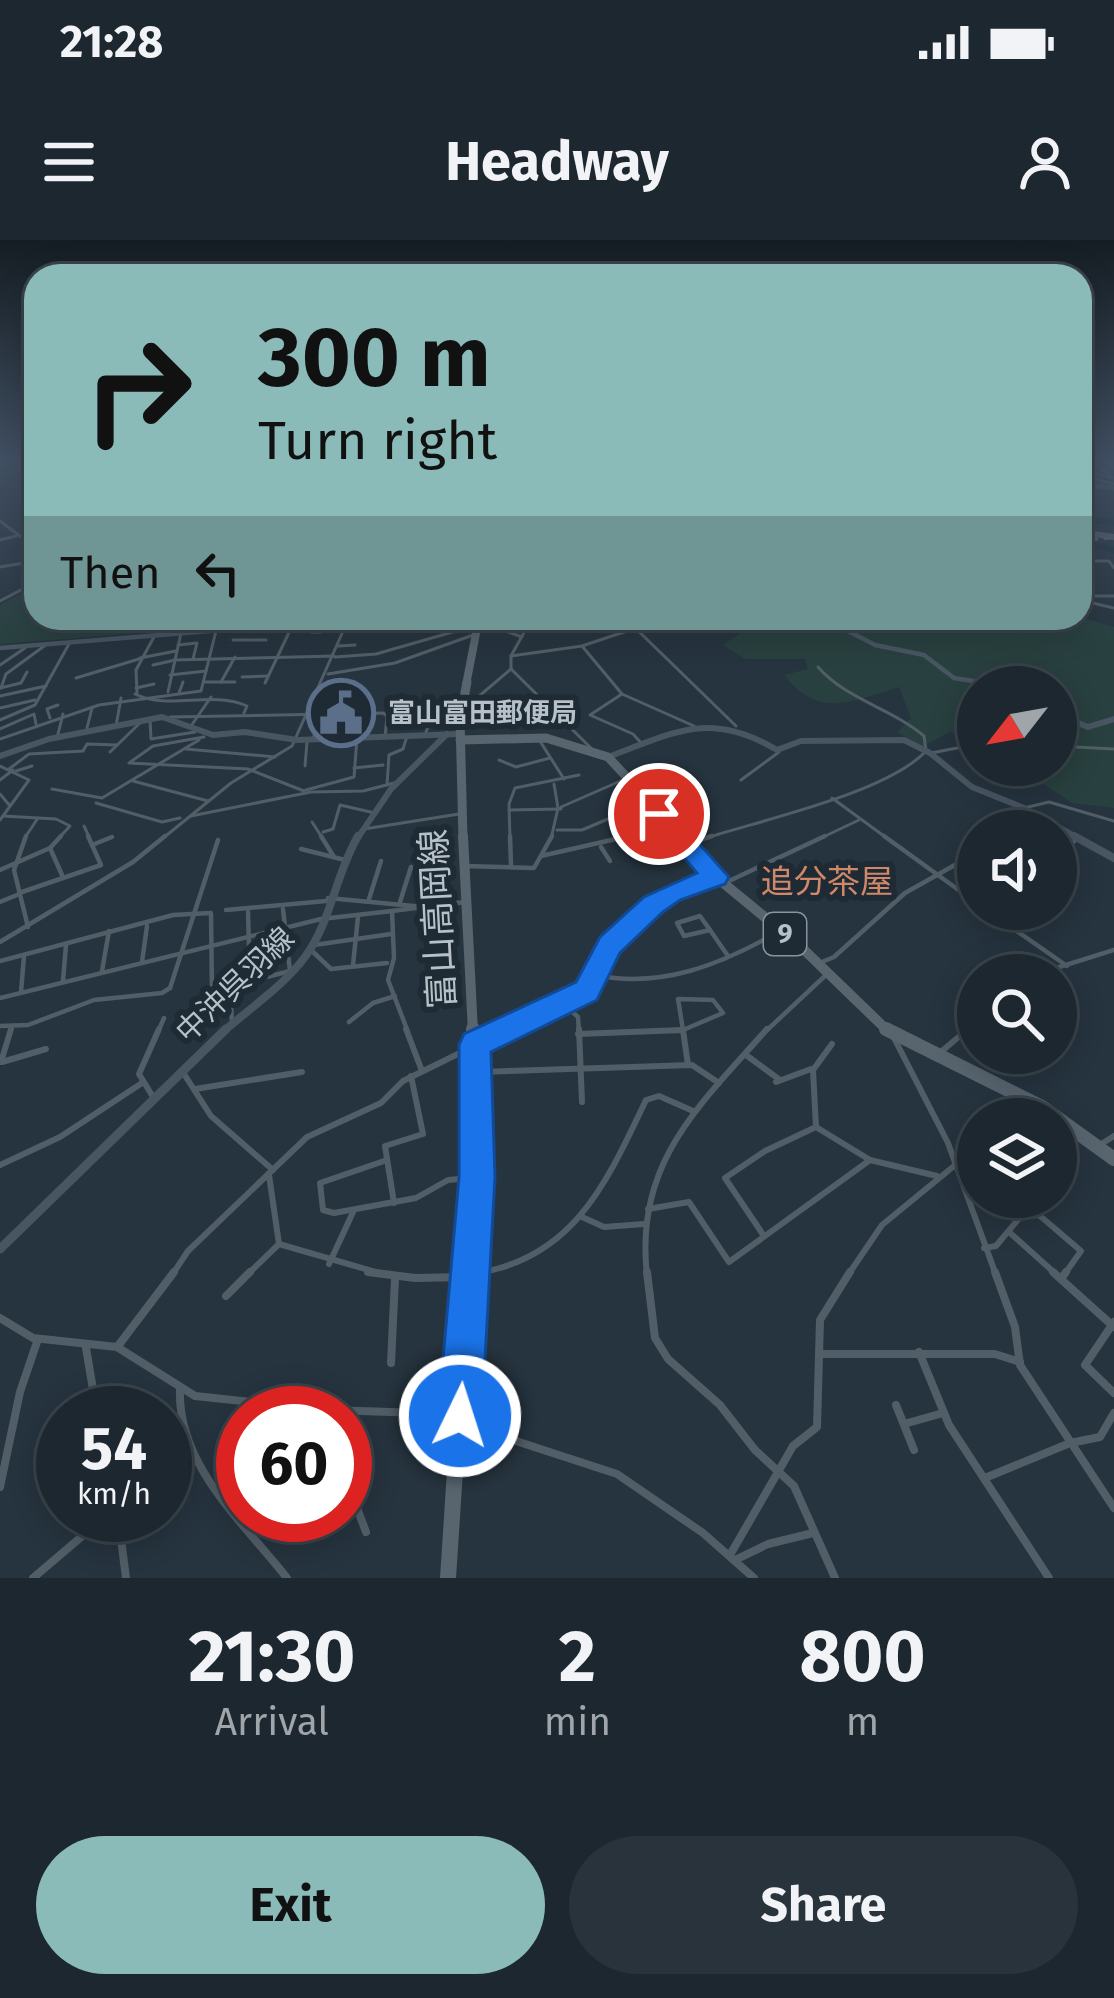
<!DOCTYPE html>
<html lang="en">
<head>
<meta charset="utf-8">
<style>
  :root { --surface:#1c272f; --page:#29333b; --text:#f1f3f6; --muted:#a0a5aa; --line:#3a444b; --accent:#8bbbb9 }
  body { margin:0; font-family:"Fira Sans","Noto Sans JP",sans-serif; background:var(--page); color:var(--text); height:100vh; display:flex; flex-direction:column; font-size:45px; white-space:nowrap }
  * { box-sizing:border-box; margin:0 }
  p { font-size:39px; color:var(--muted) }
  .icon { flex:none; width:66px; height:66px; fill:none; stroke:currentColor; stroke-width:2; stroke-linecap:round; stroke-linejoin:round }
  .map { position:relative; height:1338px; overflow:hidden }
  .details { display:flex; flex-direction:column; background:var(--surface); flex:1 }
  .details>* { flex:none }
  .top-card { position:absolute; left:24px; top:24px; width:1068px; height:366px; border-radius:36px; box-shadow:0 6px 30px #0003,0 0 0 3px var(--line); background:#8bbbb9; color:#111; overflow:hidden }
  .needle { width:78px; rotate:239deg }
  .fabs { position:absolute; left:957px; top:426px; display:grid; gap:24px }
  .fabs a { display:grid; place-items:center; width:120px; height:120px; border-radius:50%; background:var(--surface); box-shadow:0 6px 30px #0003,0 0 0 3px var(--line); font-size:60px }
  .speed { position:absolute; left:36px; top:1146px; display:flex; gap:24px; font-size:60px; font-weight:700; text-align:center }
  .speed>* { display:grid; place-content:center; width:156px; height:156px; border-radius:50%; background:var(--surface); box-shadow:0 6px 30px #0003,0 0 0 3px var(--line); line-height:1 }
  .speed small { font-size:30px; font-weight:400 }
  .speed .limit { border:18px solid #d22; background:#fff; color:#111 }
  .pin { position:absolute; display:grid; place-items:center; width:102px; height:102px; color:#fff; margin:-51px; border:6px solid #fff; border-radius:50%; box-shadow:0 3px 12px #0007 }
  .me { position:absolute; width:132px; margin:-66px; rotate:4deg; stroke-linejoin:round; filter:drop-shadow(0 0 9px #0008) }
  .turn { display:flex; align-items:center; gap:42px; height:252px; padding:0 36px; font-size:54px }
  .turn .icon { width:156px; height:156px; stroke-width:2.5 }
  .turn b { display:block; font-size:84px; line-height:102px }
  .then { display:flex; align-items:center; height:114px; padding:0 36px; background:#0003; gap:24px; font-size:45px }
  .eta { display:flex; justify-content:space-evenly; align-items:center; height:204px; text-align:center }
  .eta b { font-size:72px; font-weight:700; line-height:84px }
  .button { display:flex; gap:24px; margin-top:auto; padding:24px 36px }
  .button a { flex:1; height:138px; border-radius:72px; background:var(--accent); color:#111; font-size:48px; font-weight:700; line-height:138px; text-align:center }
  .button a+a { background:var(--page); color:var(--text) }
  .status { display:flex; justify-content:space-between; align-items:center; height:84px; padding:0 60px; background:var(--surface); direction:ltr }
  .status svg { height:33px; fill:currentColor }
  header { display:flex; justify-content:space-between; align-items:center; height:156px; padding:0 36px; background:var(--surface); font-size:54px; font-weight:700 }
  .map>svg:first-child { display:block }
  .green { fill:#28403f }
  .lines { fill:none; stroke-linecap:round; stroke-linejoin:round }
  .river { stroke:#192d3c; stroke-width:6 }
  .street-far3 { stroke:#525e67; stroke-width:3 }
  .street-far2 { stroke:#525e67; stroke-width:4.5 }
  .street-far1 { stroke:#525e67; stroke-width:6 }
  .street { stroke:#525e67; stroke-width:8 }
  .secondary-far3 { stroke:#485662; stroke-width:4.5 }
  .secondary-far2 { stroke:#485662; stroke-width:6 }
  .secondary-far1 { stroke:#485662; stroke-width:8 }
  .secondary { stroke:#485662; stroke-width:9 }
  .primary-far5 { stroke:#58656f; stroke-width:6 }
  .primary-far4 { stroke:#58656f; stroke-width:8 }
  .primary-far3 { stroke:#58656f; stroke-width:9 }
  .primary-far2 { stroke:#58656f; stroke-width:10 }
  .primary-far1 { stroke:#58656f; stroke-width:14 }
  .primary { stroke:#58656f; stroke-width:16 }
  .rail { stroke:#5c6a75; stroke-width:3; stroke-dasharray:6 6; stroke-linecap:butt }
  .route { fill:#1a73e8; stroke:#114b97; stroke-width:3 }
  .labels { text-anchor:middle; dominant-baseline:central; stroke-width:12; stroke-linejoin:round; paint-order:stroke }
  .far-poi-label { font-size:27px; font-weight:bold; fill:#b6c1c9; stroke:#1f2b34; text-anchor:start }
  .shield { fill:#1f2b34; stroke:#89949c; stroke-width:3 }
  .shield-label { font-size:27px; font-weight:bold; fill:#b6c1c9 }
  .street-label { font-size:30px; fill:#b6c1c9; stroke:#1f2b34 }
  .neighbourhood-label { font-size:33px; fill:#d1876a; stroke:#1f2b34 }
  .near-street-label { font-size:36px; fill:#b6c1c9; stroke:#1f2b34 }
</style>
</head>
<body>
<div class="status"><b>21:28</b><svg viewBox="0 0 49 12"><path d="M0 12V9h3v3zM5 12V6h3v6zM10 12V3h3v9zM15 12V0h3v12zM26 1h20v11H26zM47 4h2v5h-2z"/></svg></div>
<header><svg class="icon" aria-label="menu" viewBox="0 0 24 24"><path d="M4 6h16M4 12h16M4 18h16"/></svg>Headway<svg class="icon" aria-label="person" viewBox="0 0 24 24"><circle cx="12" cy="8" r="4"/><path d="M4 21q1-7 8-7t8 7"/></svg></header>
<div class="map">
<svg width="1114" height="1338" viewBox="0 0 1114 1338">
  <rect width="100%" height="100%" fill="#26343f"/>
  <g class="green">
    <polygon points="36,346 36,378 171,378 165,391 0,404 0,365"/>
    <path d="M1080,377L1114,387V568L1072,563L1015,525H1056V447H978V500L965,502L951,491L922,507L897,492L911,478L899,447C852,461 819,480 784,435L808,429L805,419H745L723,405L742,392L719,383L695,391L680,385L691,378H1039L1055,386Z"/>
  </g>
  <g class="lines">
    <g class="river">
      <polyline points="1080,279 1114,282"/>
      <polyline points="1080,301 1114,310"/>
    </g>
    <g class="street-far3">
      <polyline points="1093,222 1110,235"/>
      <polyline points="1107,222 1114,228"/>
      <polyline points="1080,223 1087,225 1083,232"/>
      <polyline points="1085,230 1113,238"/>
      <polyline points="1081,235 1114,244"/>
      <polyline points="0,281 36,308"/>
      <polyline points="0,300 16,296"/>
      <polyline points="1080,321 1109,321 1114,328"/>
      <polyline points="0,327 36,321"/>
      <polyline points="1080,356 1114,356"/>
      <polyline points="1080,360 1114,368"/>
      <polyline points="0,361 36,342"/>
      <polyline points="260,378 300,378"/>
      <polyline points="505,378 508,392 522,397"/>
      <polyline points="625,378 736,486"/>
      <polyline points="311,392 321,392 324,383"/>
      <polyline points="233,400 266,400"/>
      <polyline points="178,405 197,403 193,419"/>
      <polyline points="338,406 355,405"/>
      <polyline points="582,406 622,454 694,486"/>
      <polyline points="511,416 582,406 636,388"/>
      <polyline points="335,417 376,414 463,389"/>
      <polyline points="140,418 176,411"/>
      <polyline points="173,420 334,416"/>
      <polyline points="0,425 25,408"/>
      <polyline points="153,425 171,421"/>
      <polyline points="511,429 593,510"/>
      <polyline points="511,429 511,416 532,378"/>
      <polyline points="328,434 395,423 476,394"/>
      <polyline points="170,435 206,431"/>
      <polyline points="242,437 267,436"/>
      <polyline points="76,438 139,419"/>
      <polyline points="204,442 235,442"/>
      <polyline points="221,442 235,417"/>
      <polyline points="265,443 293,384"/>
      <polyline points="0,448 21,443 27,432"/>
      <polyline points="1,448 6,434 47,404"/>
      <polyline points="136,448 154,444"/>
      <polyline points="317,451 331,449 333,476"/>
      <polyline points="168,452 181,393"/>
      <polyline points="137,453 136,430 155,395"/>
      <polyline points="179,453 183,442"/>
      <path d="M135,454C169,471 211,450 247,466L244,473"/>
      <polyline points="622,454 590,475 633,494 643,505"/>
      <polyline points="0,456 46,446"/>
      <polyline points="0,468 35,460"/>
      <polyline points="465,468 511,429"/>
      <polyline points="359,473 360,457"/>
      <polyline points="170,477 383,473 387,476 385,497"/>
      <polyline points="50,478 47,469 58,465"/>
      <polyline points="150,479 151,499 195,492"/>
      <polyline points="0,480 35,465 69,404"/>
      <polyline points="387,481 429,484 425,495"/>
      <polyline points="116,486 121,458"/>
      <polyline points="191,486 211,457"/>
      <polyline points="0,489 34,474 36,484"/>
      <polyline points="86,492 92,468"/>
      <polyline points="204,497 153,506 129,523 248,529 304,551"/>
      <polyline points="57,498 63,474"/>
      <polyline points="342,498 346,475"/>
      <polyline points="538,498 564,539"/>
      <polyline points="0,499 99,465 201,451 216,391"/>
      <polyline points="313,499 320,477"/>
      <polyline points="1056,506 1114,509"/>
      <polyline points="186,509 275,517"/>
      <polyline points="110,512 142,481"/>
      <polyline points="931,513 978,504"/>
      <polyline points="499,520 516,527 550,518"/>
      <polyline points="0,526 29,540 0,580"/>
      <polyline points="305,526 307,502"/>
      <polyline points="354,528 383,525"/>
      <polyline points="9,529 29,514 83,511 87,504 117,505"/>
      <polyline points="16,531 32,526"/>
      <polyline points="0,540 13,530"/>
      <polyline points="741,540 779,512"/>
      <polyline points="133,541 208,561"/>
      <polyline points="387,545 389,515 403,509 407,496"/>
      <polyline points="52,549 102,558 199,500"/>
      <polyline points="306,550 354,537 357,498"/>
      <polyline points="0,554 10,566"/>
      <polyline points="832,558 888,599"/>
      <polyline points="96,563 162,582 180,578"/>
      <polyline points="561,567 625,539"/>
      <polyline points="1024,568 1049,562 1114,581"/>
      <polyline points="509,570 561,569"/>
      <polyline points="3,576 56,579 70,586 58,599"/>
      <polyline points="191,576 311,552 363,551 398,542"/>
      <polyline points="312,582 323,599"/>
      <polyline points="84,586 90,599"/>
      <polyline points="364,589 459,574"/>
      <polyline points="557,590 582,590 615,576 630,598 626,599"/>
      <polyline points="323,592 333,589 340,565 375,573"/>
      <polyline points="24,599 38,578"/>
      <polyline points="107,599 112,597"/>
      <polyline points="162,599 231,543 292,506 348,380"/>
      <polyline points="510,599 509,564 515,548 579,535"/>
      <polyline points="551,599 558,568 554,544"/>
      <path d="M703,599C761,580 887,553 926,511L924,496C891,468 847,460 818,427"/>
      <polyline points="819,599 859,580"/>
    </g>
    <g class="street-far2">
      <polyline points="26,596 14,630 28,687"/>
      <polyline points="321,596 334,617"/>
      <polyline points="510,596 511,625"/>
      <polyline points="884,596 978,664"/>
      <polyline points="690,603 712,596"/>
      <polyline points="92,605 112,597"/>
      <polyline points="601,607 610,621"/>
      <polyline points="50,608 62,635"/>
      <polyline points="301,609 345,620"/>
      <polyline points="541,616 629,596"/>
      <polyline points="1056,621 1076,599"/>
      <polyline points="464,626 534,628 552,596"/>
      <polyline points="0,630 50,608 61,596"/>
      <polyline points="729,641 825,596"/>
      <polyline points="19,653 101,625 88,596"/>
      <polyline points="328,658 424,667 465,662"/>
      <polyline points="369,659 381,621"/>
      <polyline points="0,662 17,655"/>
      <polyline points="400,662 411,627"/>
      <polyline points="985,669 1067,726"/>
      <polyline points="226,670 326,661"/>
      <polyline points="248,672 250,741"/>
      <polyline points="211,674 212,752"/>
      <polygon points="700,676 710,690 684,696 677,683"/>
      <polyline points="710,690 728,716"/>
      <polyline points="0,702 133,622 165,596"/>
      <polyline points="314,705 391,694"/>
      <polyline points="311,710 331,729 387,723"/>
      <polyline points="0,721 173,675 211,673"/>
      <polyline points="142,722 147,686"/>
      <polyline points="822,722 834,717 905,653 978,612"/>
      <polyline points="353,725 358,677"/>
      <polyline points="102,731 109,691"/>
      <path d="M596,735C661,749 722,724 778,692"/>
      <polyline points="1034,735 1114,710"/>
      <polyline points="63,741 66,705"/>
      <polyline points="230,747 232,782"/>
      <polyline points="170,748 218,600"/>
      <polyline points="21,752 24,716"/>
      <polyline points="205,753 290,731 283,669"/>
      <polyline points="0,758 321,679 392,671"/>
      <polygon points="678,759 713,760 723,773 683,790"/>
      <polyline points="562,763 578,777 579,792"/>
      <polyline points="349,782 373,763 395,756"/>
      <polyline points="0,786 28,785 94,760 162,753 170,748"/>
      <polyline points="10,792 11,788"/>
      <polyline points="158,792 164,778"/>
      <polyline points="408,792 388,740 394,718 392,671 424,667"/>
      <polyline points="500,792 586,751 610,705 654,664 716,637"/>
      <polyline points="622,792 683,790"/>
      <polyline points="765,792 827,734"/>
      <polyline points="964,792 978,781"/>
    </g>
    <g class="street-far1">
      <polyline points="406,789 422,831"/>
      <polyline points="579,789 582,862"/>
      <polyline points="683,790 688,825"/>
      <polyline points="578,794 683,790"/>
      <polyline points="894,798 948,903 996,1035"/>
      <polyline points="478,803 506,789"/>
      <polyline points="942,811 968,789"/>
      <polyline points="746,815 780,840"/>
      <polyline points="1,822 11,789"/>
      <polyline points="2,822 46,809"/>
      <polyline points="479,832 692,825 719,843"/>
      <polyline points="184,834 211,876 273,930"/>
      <polyline points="776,842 811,829"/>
      <polyline points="195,849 302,832"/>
      <polyline points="153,857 139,834 159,789"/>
      <polyline points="816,887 870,920 937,936"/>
      <polyline points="816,887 813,830 832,804"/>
      <polyline points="1098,906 1114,896"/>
      <polyline points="387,920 320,943 323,970 334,973 416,958 448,940 471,938"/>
      <polyline points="0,925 60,897 142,843"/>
      <polyline points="394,963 385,906 423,894 411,836"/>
      <polyline points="648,969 689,962 729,1022 870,920"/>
      <polyline points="582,977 604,987 644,984"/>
      <polyline points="1009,992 1057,1035"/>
      <polyline points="764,996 725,938 765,911 816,887"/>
      <polyline points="279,1004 386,1035"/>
      <polyline points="984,1008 996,1006 1021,976 1039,975 1081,1011 1064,1035"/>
      <polyline points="329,1024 354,970"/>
      <path d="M472,1034C573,1020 606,944 646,860L659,856L693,871"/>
      <polyline points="172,1035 188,1011 307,897 381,863 403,841 468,809"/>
      <polyline points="247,1035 279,1004 269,935"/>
      <path d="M647,1035C634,923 699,866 767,789"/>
      <polyline points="848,1035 882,985 954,926"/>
    </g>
    <g class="street">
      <polyline points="368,1032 415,1038 466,1037"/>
      <polyline points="647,1032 655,1098 668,1119 720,1165 755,1210 794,1246 835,1338"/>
      <polyline points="995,1032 1015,1087 1020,1125 1114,1268"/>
      <polyline points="1053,1032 1114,1087"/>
      <polyline points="472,1034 486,1032"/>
      <polyline points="1061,1039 1066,1032"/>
      <polyline points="226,1056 250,1032"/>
      <polyline points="0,1078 33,1098 117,1107 195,1156 328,1170 453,1174"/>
      <polyline points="1114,1082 1085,1125 1114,1153"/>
      <polyline points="118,1106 174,1032"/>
      <polyline points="86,1108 97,1173"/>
      <polyline points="919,1112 949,1185 1049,1338"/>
      <polyline points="823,1114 995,1114 1020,1122"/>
      <polyline points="391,1123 395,1039"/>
      <path d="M180,1149C177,1225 243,1282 287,1338"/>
      <polyline points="896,1165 914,1210"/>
      <polyline points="464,1177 519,1202 617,1234 703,1293 754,1338"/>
      <polyline points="904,1184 943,1173"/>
      <polyline points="345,1236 366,1292"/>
      <polyline points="985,1238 1070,1203 1100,1197 1114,1173"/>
      <polyline points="0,1247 20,1152 38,1099"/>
      <polyline points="118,1275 126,1338"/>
      <polyline points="730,1315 793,1206 817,1187 820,1080 850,1032"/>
      <polyline points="735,1320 768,1304 813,1293"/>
      <polyline points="33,1338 107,1275"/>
    </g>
    <g class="secondary-far3">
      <polyline points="1080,244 1114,248"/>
      <polyline points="823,378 875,405 924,415 954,438 998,445"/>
      <polyline points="0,408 371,378"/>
    </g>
    <g class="secondary-far2">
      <polyline points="978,442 1014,447"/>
      <polyline points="1056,474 1088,487 1114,479"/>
      <polyline points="0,516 49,499 162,477 213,495 245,492 297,500 460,494"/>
      <path d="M608,517C675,492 710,470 777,510L801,501L904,500L930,513L972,547L1024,568L1080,599"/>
      <polyline points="357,599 391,549 447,494"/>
    </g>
    <g class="secondary-far1">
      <polyline points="1074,596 1114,618"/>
      <path d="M223,792C251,767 292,740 311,708C332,674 337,632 358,596"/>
    </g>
    <polyline class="secondary" points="0,1009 226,789"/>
    <polyline class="primary-far5" points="1080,292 1114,297"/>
    <polyline class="primary-far4" points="466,445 479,378"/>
    <g class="primary-far3">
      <polyline points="460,500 546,498 608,517 684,599"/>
      <polyline points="463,599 460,479 467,442"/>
    </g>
    <g class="primary-far2">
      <polyline points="463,596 473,792"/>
      <polyline points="681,596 716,637 800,706 889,792"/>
    </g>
    <g class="primary-far1">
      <polyline points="886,789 1042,867 1114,919"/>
      <polyline points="468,1035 478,888 473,789"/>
    </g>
    <polyline class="primary" points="448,1338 468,1032"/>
    <polyline class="rail" points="1080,300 1114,298"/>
  </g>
  <linearGradient id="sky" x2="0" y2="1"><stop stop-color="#151d23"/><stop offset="0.54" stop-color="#415063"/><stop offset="1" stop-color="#415063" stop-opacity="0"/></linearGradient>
  <rect width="1114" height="409" fill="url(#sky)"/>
  <polygon class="route" points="659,566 668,569 729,637 725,644 680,660 663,672 620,713 597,760 491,812 495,937 482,1176 476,1191 460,1198 445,1191 438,1176 459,937 459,805 464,794 576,742 600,697 644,657 697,633 647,574"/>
  <defs>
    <g id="civic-ring" transform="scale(3.45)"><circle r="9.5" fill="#1f2b34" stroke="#5c6f8a" stroke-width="1.5"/><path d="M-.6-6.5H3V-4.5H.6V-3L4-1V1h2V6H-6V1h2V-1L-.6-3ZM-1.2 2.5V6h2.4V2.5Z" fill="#5c6f8a"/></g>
  </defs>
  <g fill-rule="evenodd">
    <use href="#civic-ring" x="341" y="473"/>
  </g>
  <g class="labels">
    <g class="far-poi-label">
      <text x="388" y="473">富山富田郵便局</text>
    </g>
    <rect class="shield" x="764" y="673" width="42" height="42" rx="9"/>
    <g class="shield-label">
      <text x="785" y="694">9</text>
    </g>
    <g class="street-label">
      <text transform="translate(235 745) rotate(-44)">中沖呉羽線</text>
    </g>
    <g class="neighbourhood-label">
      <text x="827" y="642">追分茶屋</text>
    </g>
    <g class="near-street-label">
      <text transform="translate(438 679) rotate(-93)">富山高岡線</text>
    </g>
  </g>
</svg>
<div class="fabs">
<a><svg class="needle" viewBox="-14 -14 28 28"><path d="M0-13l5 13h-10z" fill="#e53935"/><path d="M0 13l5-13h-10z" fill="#a0a5aa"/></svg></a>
<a><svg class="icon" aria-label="sound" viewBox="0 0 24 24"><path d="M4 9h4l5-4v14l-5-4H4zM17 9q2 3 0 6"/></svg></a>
<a><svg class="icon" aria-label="search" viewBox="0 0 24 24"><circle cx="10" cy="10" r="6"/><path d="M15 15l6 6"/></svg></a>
<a><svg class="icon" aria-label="layers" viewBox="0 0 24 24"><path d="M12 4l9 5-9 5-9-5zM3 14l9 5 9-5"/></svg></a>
</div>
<div class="speed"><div>54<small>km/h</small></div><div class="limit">60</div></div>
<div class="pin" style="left:659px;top:574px;background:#d93025"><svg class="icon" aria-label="arrive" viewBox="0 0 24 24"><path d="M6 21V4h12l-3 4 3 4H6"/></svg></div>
<svg class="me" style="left:460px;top:1176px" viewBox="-20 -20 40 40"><circle r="17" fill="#1a73e8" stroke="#fff" stroke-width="3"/><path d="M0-11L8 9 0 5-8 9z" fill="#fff"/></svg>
<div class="top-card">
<div class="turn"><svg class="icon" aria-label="right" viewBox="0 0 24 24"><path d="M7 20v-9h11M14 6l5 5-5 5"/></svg><div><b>300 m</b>Turn right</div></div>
<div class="then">Then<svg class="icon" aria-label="left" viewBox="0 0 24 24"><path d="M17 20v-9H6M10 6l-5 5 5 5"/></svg></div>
</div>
</div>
<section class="details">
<div class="eta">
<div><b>21:30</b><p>Arrival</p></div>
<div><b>2</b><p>min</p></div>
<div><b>800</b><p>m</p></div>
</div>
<div class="button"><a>Exit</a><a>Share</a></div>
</section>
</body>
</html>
